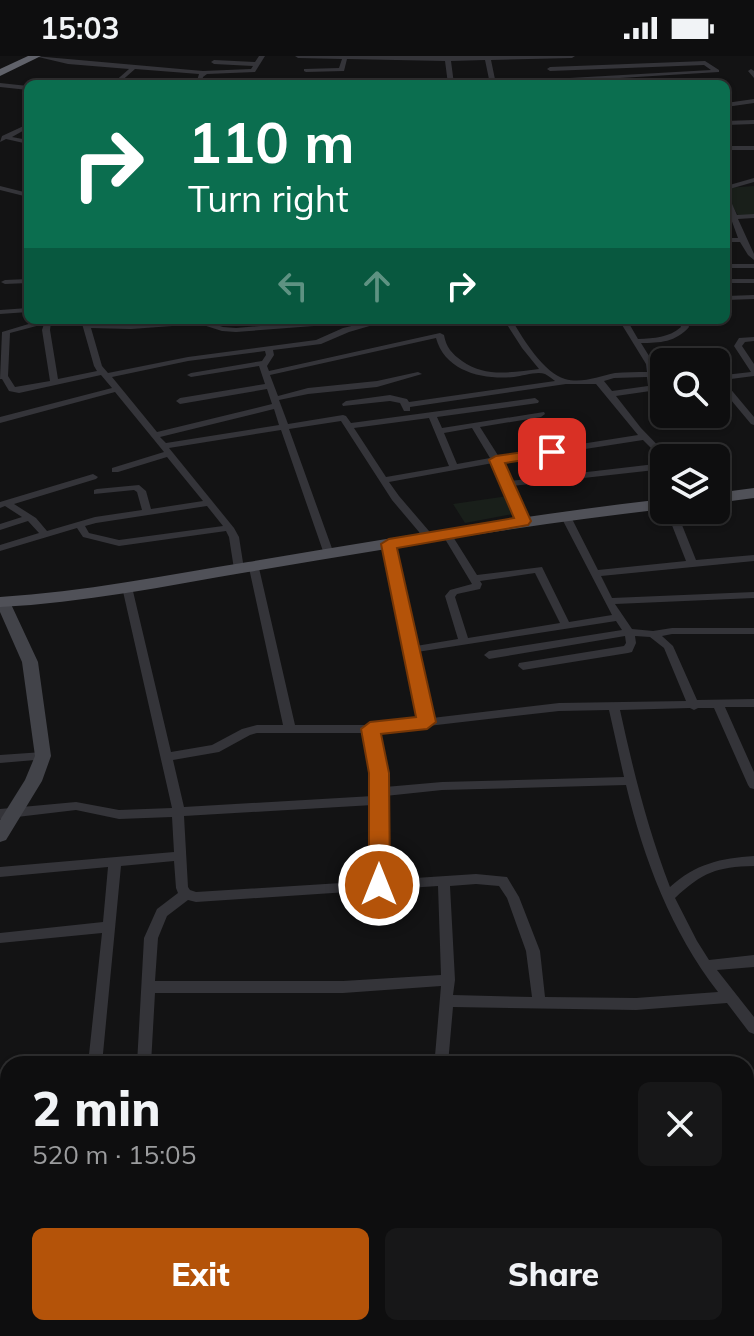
<!DOCTYPE html>
<html lang="en">
<head>
<meta charset="utf-8">
<style>
  :root { --surface:#0e0e0f; --page:#171718; --text:#f1f3f6; --muted:#9b9c9e; --line:#2e2e2f; --accent:#b45309 }
  body { margin:0; font-family:Mulish,sans-serif; background:var(--page); color:var(--text); height:100vh; display:flex; flex-direction:column; font-size:30px; white-space:nowrap }
  * { box-sizing:border-box; margin:0 }
  p { font-size:26px; color:var(--muted) }
  .icon { flex:none; width:44px; height:44px; fill:none; stroke:currentColor; stroke-width:2; stroke-linecap:round; stroke-linejoin:round }
  .map { position:relative; flex:1; overflow:hidden }
  .sheet { position:absolute; left:0px; top:1000px; width:754px; height:280px; display:flex; flex-direction:column; background:var(--surface); border-radius:24px 24px 0 0; box-shadow:0 2px 6px #0004,0 0 0 2px var(--line) }
  .sheet>* { flex:none }
  .banner { position:absolute; left:24px; top:24px; width:706px; height:244px; border-radius:12px; box-shadow:0 2px 6px #0004,0 0 0 2px var(--line); background:#0b6e4f; color:#fff; overflow:hidden }
  .fabs { position:absolute; left:650px; top:292px; display:grid; gap:16px }
  .fabs a { display:grid; place-items:center; width:80px; height:80px; border-radius:12px; background:var(--surface); box-shadow:0 2px 6px #0004,0 0 0 2px var(--line); font-size:40px }
  .pin { position:absolute; display:grid; place-items:center; width:68px; height:68px; color:#fff; margin:-34px; border-radius:16px; box-shadow:0 4px 12px #0006 }
  .me { position:absolute; width:88px; margin:-44px; rotate:0deg; stroke-linejoin:round; filter:drop-shadow(0 0 6px #0008) }
  .turn { display:flex; align-items:center; gap:28px; height:168px; padding:0 32px; font-size:36px }
  .turn .icon { width:104px; height:104px; stroke-width:2.5 }
  .turn b { display:block; font-size:56px; line-height:68px }
  .lanes { display:flex; align-items:center; height:76px; padding:0 32px; background:#0003; justify-content:center; gap:40px; direction:ltr }
  .lanes .off { opacity:.35 }
  .round { display:grid; place-items:center; flex:none; width:84px; height:84px; border-radius:12px; background:var(--page) }
  .overview { display:flex; align-items:center; justify-content:space-between; height:136px; padding:0 32px }
  h1 { font-size:48px; font-weight:800; line-height:60px }
  .button { display:flex; gap:16px; margin-top:auto; padding:16px 32px }
  .button a { flex:1; height:92px; border-radius:12px; background:var(--accent); color:#fff; font-size:32px; font-weight:800; line-height:92px; text-align:center }
  .button a+a { background:var(--page); color:var(--text) }
  .status { display:flex; justify-content:space-between; align-items:center; height:56px; padding:0 40px; background:var(--surface); direction:ltr }
  .status svg { height:22px; fill:currentColor }
  .map>svg:first-child { display:block }
  .green { fill:#191f1a }
  .lines { fill:none; stroke-linecap:round; stroke-linejoin:round }
  .street { fill:#343439; fill-rule:evenodd }
  .secondary { fill:#424349; fill-rule:evenodd }
  .primary { fill:#505158; fill-rule:evenodd }
  .highway { fill:#60626a; fill-rule:evenodd }
  .route { fill:#b45309; stroke:#753606; stroke-width:2 }
</style>
</head>
<body>
<div class="status"><b>15:03</b><svg viewBox="0 0 49 12"><path d="M0 12V9h3v3zM5 12V6h3v6zM10 12V3h3v9zM15 12V0h3v12zM26 1h20v11H26zM47 4h2v5h-2z"/></svg></div>
<div class="map">
<svg width="754" height="1280" viewBox="0 0 754 1280">
  <rect width="100%" height="100%" fill="#131314"/>
  <g class="green">
    <polygon points="754,130 754,160 739,161 726,139 726,132"/>
    <polygon points="508,440 518,457 465,467 453,448"/>
  </g>
  <g class="lines">
    <g class="street">
      <polygon points="34,0 203,15 251,13 253,10 214,8 211,6 214,4 255,6 259,0 265,0 255,16 207,18 203,21 202,26 259,26 262,28 196,28 199,18 135,13 118,28 112,28 129,13 68,8"/>
      <polygon points="295,0 575,0 572,2 491,4 496,28 490,28 485,4 451,5 454,28 448,28 445,5 347,3 344,15 306,16 304,15 304,13 339,12 342,3 298,2"/>
      <polygon points="705,5 719,14 719,16 554,26 551,24 552,23 711,14 704,9 550,15 547,13 550,11"/>
      <polygon points="751,13 754,15 754,22 748,15"/>
      <polygon points="672,26 678,27 679,28 669,28"/>
      <polygon points="0,27 28,30 28,34 0,31"/>
      <polygon points="754,43 754,47 726,51 726,47"/>
      <polygon points="754,64 754,68 726,69 726,65"/>
      <polygon points="28,68 28,72 12,81 28,84 28,88 6,83 0,86 2,80"/>
      <rect x="726" y="90" width="28" height="4"/>
      <polygon points="754,122 754,126 726,134 726,130"/>
      <polygon points="0,130 28,137 28,141 0,134"/>
      <polygon points="726,139 729,141 737,159 754,158 754,162 738,163 754,198 754,204 748,199 740,186 726,186 726,182 738,182 726,149"/>
      <rect x="726" y="208" width="28" height="4"/>
      <polygon points="28,223 28,227 5,228 1,226 5,224"/>
      <rect x="726" y="223" width="28" height="4"/>
      <polygon points="754,239 754,243 726,244 726,240"/>
      <polygon points="28,252 28,256 0,258 0,254"/>
      <path d="M42,264H55L51,266L50,274L58,323L97,315L94,310L81,264H89L90,267L131,269L202,264L223,271L236,272L333,264L327,269L236,276L222,275L200,268L131,273L91,272L102,310L108,317L188,301L316,284L343,272L377,264H390L349,276L321,288L273,294L274,299L267,310L269,315L440,277L444,279C446,291 452,298 462,305C485,322 513,316 539,313L522,292L504,264H512C523,283 544,317 565,323C582,328 599,320 615,317C625,316 636,316 647,316L646,308L619,264H627L638,283C655,282 668,282 681,271L679,264H687L689,271C676,286 660,287 641,287L654,308L656,329L664,327V333L616,340L641,372L670,402H664L663,404L643,384L501,406L510,425L664,407V413L512,430L528,465L523,468L518,465L493,407L389,426L399,440L429,475L428,484H422L419,476L392,444L341,365L289,373L334,498L329,501L324,498L281,374L169,392L234,472L239,481L244,513L239,516L234,513L229,481L226,475L119,490L83,481L77,472L0,495V489L39,477L28,465L0,474V468L22,461L5,450L0,452V446L93,418L98,421L96,423L14,448L36,462L47,475L95,461L142,454L137,436L134,434L94,438V434L97,433L139,429L146,435L151,453L203,445L167,401L118,416H112V412L164,396L115,336L0,367V361L112,332L101,319L19,337L9,335L2,323H0L2,276ZM44,268L42,274L50,325L15,331L8,320L10,277ZM436,282C445,316 484,324 514,321C523,320 537,315 545,318C549,320 552,323 555,325L409,346L407,343L390,339L346,345L342,348L343,350L390,345L400,347L404,355H410V351L566,328H596L638,379L499,401L480,371L541,361L545,358L544,356L442,372L437,361L538,347L539,345L535,342L351,367L346,360L343,359L288,368L279,344L308,338L377,331L422,318L418,316L377,325L308,332L278,340L270,319ZM265,295L266,299L262,305L191,317L187,319L191,321L259,310L265,328L180,342L176,345L180,348L267,333L272,348L157,376L112,321L188,305ZM647,321L648,330L612,335L604,325L614,322ZM274,353L279,369L166,387L160,381ZM429,362L449,410L386,421L354,372ZM472,372L490,402L457,408L444,377ZM207,450L223,470L119,484L89,477L85,470L96,467Z"/>
      <polygon points="754,281 754,285 745,286 742,290 754,308 754,320 723,324 754,361 754,369 751,368 716,326 716,320 751,316 734,290 739,282"/>
      <path d="M666,454H676L696,504L754,499V505L601,520L612,542L754,536V542L615,548L632,573L653,575L672,572H754V578H672L662,580L673,590L697,644L754,643V651H725L754,716V733L750,732L748,729L714,652H698L694,654L690,652L620,654C633,714 648,774 670,831C695,808 721,802 754,800V810C716,811 703,816 675,842L697,885L709,904L754,899V911L717,914L754,961V978L749,976L727,947L636,954L453,951L448,1008H340L342,1004L347,1002L435,1000L441,930L343,937H155L151,1008H137L144,882L157,853L178,837L176,832L174,805L121,810L102,1008H88L102,877L0,887V877L103,866L108,811L0,821V811L174,796L172,761L119,763L76,754L0,763V753L76,746L119,754L172,752L122,531L123,529L127,528L132,531L171,696L212,689L242,673L257,669H283L249,512L254,509L259,512L295,669H370L421,663L407,597L405,594L406,592L384,488L386,486L389,485L394,488L416,590L458,583L445,540L450,534L472,528L442,478L444,476H450L477,519L542,511L569,566L612,559L560,459L562,457L565,456L570,459L598,514L686,505ZM535,517L560,567L468,582L455,541L457,538L480,533L482,528L480,525ZM616,565L622,574L489,595L484,599L489,603L625,580L626,587L624,590L519,607L518,610L523,614L628,597L632,596L636,587L635,580L650,581L664,592L686,645L559,647L432,662L417,596ZM609,654L624,721L442,726L385,731V717L376,676L559,655ZM257,677H365L373,717V740L184,751L173,704L219,696L250,679ZM626,729C644,804 671,875 718,936L636,942L545,941L540,895L519,841L507,821L476,818L385,824V740L442,734ZM373,749V825L196,836L190,834L188,831L184,760ZM476,828L499,830L507,842L526,895L532,941L453,939L455,924L450,830ZM438,830L441,919L343,925H155L158,882L167,860L188,844L196,846Z"/>
      <polygon points="43,696 47,697 49,700 47,703 0,707 0,699"/>
      <polygon points="8,1023 8,1035 0,1036 0,1024"/>
      <polygon points="746,1125 751,1127 754,1133 754,1166 749,1164 746,1158"/>
      <polygon points="8,1237 9,1272 6,1280 0,1280 0,1245 2,1239"/>
      <polygon points="211,1272 227,1272 226,1280 210,1280"/>
      <polygon points="489,1272 505,1272 508,1280 492,1280"/>
      <polygon points="692,1272 708,1272 710,1280 694,1280"/>
    </g>
    <g class="secondary">
      <polygon points="3,541 10,546 38,606 51,700 42,725 6,784 0,786 0,764 25,724 35,700 22,606 0,556 0,542"/>
      <rect x="746" y="1094" width="8" height="20"/>
      <polygon points="8,1108 8,1128 0,1129 0,1109"/>
    </g>
    <g class="primary">
      <polygon points="754,432 754,442 716,447 716,437"/>
      <path d="M664,443V453C524,469 386,493 248,516C166,530 83,547 0,551V541C83,536 166,519 248,506C386,483 524,459 664,443Z"/>
    </g>
    <polygon class="highway" points="28,0 41,0 0,20 0,13"/>
  </g>
  <polygon class="route" points="552,392 559,396 557,399 505,407 531,465 528,469 397,492 436,666 427,673 381,678 389,717 390,829 387,835 379,837 372,835 369,829 369,717 361,673 370,666 416,661 381,488 389,483 514,462 489,404 496,400"/>
</svg>
<div class="fabs">
<a><svg class="icon" aria-label="search" viewBox="0 0 24 24"><circle cx="10" cy="10" r="6"/><path d="M15 15l6 6"/></svg></a>
<a><svg class="icon" aria-label="layers" viewBox="0 0 24 24"><path d="M12 4l9 5-9 5-9-5zM3 14l9 5 9-5"/></svg></a>
</div>
<div class="pin" style="left:552px;top:396px;background:#d93025"><svg class="icon" aria-label="arrive" viewBox="0 0 24 24"><path d="M6 21V4h12l-3 4 3 4H6"/></svg></div>
<svg class="me" style="left:379px;top:829px" viewBox="-20 -20 40 40"><circle r="17" fill="#b45309" stroke="#fff" stroke-width="3"/><path d="M0-11L8 9 0 5-8 9z" fill="#fff"/></svg>
<div class="banner">
<div class="turn"><svg class="icon" aria-label="right" viewBox="0 0 24 24"><path d="M7 20v-9h11M14 6l5 5-5 5"/></svg><div><b>110 m</b>Turn right</div></div>
<div class="lanes"><svg class="icon off" aria-label="left" viewBox="0 0 24 24"><path d="M17 20v-9H6M10 6l-5 5 5 5"/></svg><svg class="icon off" aria-label="ahead" viewBox="0 0 24 24"><path d="M12 20V5M6 11l6-6 6 6"/></svg><svg class="icon" aria-label="right" viewBox="0 0 24 24"><path d="M7 20v-9h11M14 6l5 5-5 5"/></svg></div>
</div>
<section class="sheet">
<div class="overview"><div><h1>2 min</h1><p>520 m · 15:05</p></div><a class="round"><svg class="icon" aria-label="close" viewBox="0 0 24 24"><path d="M6 6l12 12M18 6L6 18"/></svg></a></div>
<div class="button"><a>Exit</a><a>Share</a></div>
</section>
</div>
</body>
</html>
